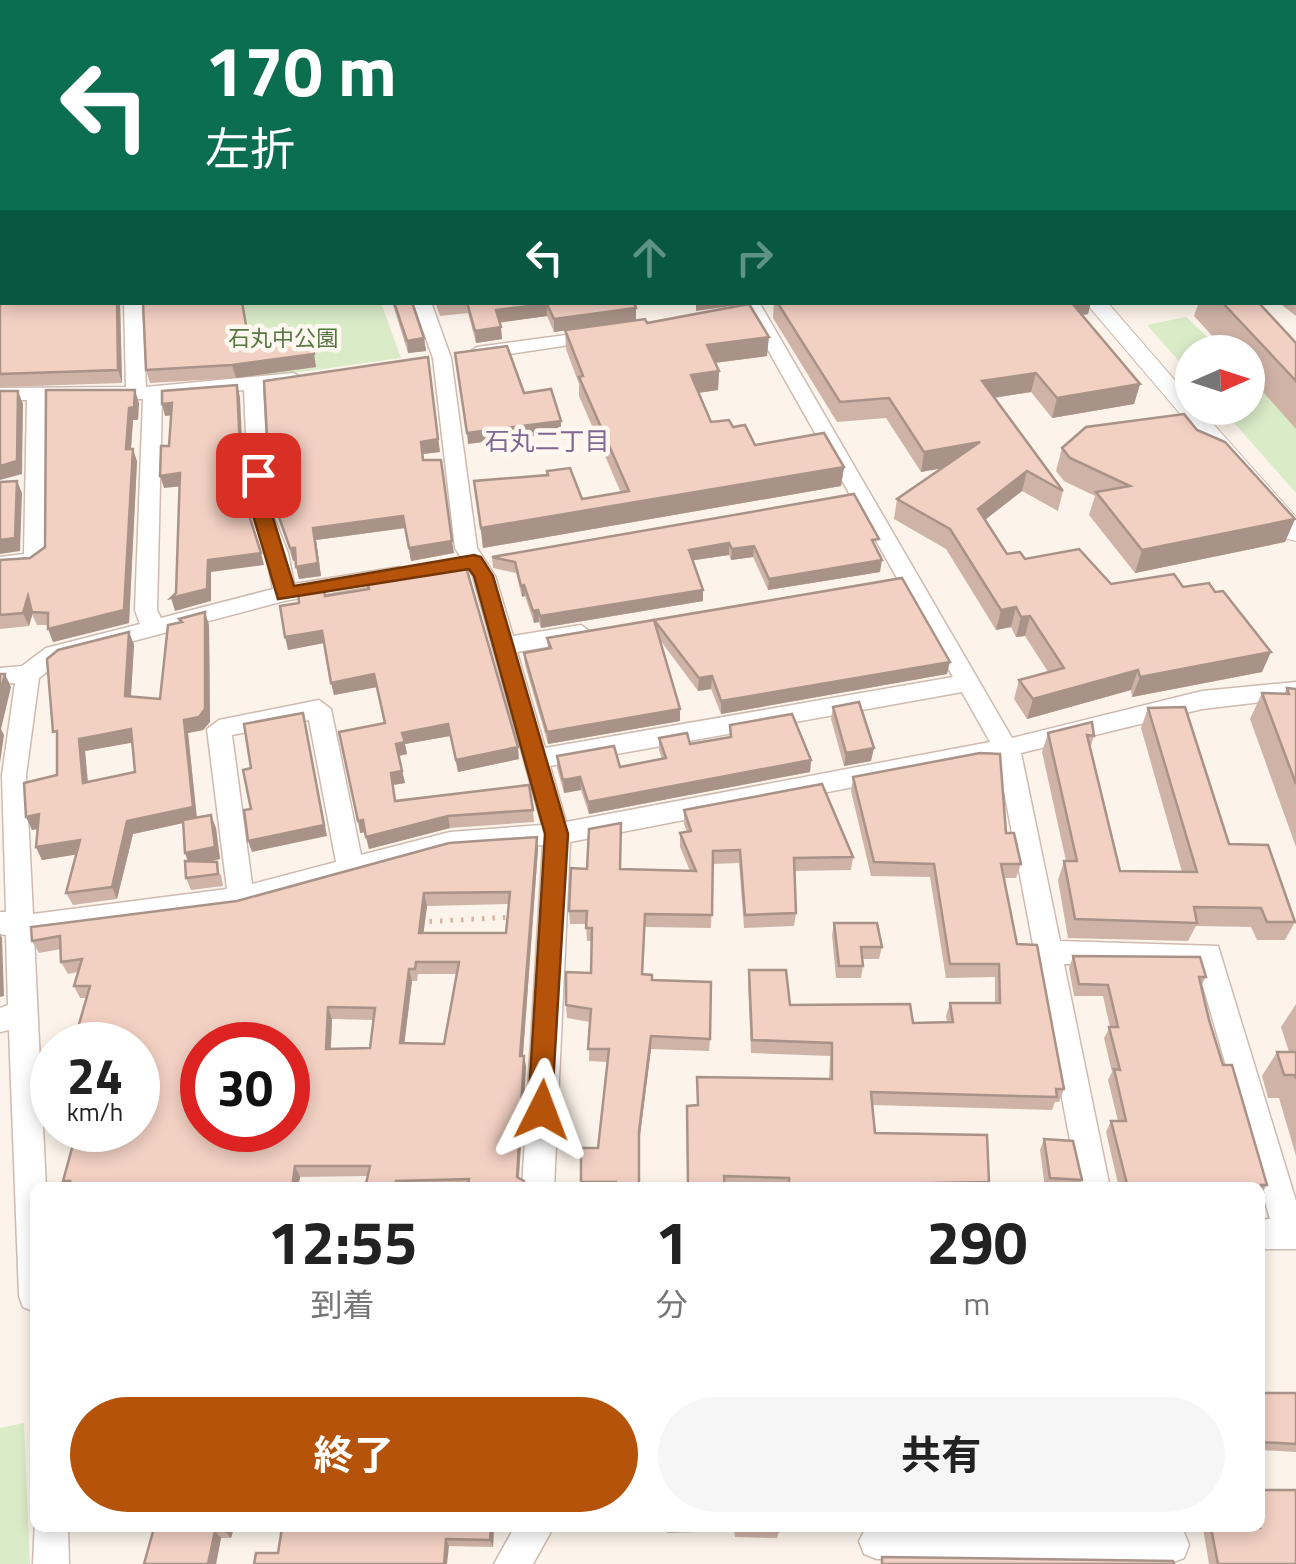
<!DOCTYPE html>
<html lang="ja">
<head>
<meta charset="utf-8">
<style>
  :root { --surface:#fff; --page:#f6f6f6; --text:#222; --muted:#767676; --accent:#b45309 }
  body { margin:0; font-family:"Titillium Web","Noto Sans JP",sans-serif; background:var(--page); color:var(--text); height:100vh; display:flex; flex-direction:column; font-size:38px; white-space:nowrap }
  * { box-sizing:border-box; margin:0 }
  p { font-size:32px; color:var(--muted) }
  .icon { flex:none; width:55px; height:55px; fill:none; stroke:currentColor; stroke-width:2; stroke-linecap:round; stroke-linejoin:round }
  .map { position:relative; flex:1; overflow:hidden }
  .side { position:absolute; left:30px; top:1182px; width:1235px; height:350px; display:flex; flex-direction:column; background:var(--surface); border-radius:15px; box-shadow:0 5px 15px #0003 }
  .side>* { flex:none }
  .banner { position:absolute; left:0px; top:0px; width:1298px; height:305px; box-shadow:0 5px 15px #0003; background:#0b6e4f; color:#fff; overflow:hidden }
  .needle { width:65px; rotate:87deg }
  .buttons { position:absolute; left:1175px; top:335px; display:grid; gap:20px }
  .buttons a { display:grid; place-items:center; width:90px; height:90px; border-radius:50%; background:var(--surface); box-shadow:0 5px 15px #0003; font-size:50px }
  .speed { position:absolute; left:30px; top:1022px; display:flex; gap:20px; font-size:50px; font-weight:700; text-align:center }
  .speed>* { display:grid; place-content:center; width:130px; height:130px; border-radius:50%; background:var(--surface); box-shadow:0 5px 15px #0003; line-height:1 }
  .speed small { font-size:25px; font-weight:400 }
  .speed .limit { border:15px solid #d22; background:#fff; color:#111 }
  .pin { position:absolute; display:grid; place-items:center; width:85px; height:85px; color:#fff; margin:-42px; border-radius:20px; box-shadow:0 5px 15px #0006 }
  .me { position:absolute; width:110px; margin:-55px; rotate:3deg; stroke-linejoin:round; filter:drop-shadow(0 0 8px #0008) }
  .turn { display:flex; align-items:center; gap:35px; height:210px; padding:0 40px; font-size:45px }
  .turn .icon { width:130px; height:130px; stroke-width:2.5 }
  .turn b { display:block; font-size:70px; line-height:85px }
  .lanes { display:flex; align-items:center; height:95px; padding:0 40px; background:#0003; justify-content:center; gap:50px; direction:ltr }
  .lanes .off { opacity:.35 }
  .eta { display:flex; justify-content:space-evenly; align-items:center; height:170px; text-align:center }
  .eta b { font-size:60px; font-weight:700; line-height:70px }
  .cta { display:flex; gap:20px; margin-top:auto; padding:20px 40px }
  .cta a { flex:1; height:115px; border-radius:60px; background:var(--accent); color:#fff; font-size:40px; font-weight:700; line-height:115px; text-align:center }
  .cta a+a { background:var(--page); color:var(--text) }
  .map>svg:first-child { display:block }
  .green { fill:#daebc8 }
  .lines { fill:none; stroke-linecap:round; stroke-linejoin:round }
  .minor-casing { stroke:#cfbaaf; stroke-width:3 }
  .tertiary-casing { stroke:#cfbaaf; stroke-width:2 }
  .primary-casing { stroke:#d9d0cd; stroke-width:2 }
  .motorway-casing { stroke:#d9d0cd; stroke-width:3 }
  .path { stroke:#d7b3a4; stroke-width:5; stroke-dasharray:2.5 8; stroke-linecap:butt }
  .minor { fill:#fff; fill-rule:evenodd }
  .tertiary { fill:#fff; fill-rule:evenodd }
  .primary { fill:#f9d1a5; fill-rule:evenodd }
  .motorway { fill:#f5b0a3; fill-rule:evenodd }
  .wall { fill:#d0b3a7; fill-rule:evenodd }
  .shaded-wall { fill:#a99288 }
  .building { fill:#f2d0c2; stroke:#a99288; stroke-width:2.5; fill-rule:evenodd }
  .route { fill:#b45309; stroke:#753606; stroke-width:2.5 }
  .labels { text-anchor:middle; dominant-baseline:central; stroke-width:9; stroke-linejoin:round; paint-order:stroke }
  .far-park-label { font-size:22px; fill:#577742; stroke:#fff8f1 }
  .far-neighbourhood-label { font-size:25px; fill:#7f6693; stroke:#fff8f1 }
</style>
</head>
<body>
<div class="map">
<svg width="1296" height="1564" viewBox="0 0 1296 1564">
  <rect width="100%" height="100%" fill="#fcf4ea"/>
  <g class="green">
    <polygon points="241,303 381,303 401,358 251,379"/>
    <polygon points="1186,317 1224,352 1192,352 1192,376 1147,325"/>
    <polygon points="1248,375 1296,420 1296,493 1221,408 1248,408"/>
    <polygon points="24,1423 30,1564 0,1564 0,1428"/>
  </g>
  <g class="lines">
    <g class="minor-casing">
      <g id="minor">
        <polygon points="1050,0 1065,0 1067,2 1052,2"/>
        <rect x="1295" y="233" width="1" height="11"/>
        <path d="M124,302H142L146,387L294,373L303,379L294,385L263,388L269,505L288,553L294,584L399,567L410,574L399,581L284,601L62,660L39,678L26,775L33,914L227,889L207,729L219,720L319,700L331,709L361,855L450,832L542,825L473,576L455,548L433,358L413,302H431L451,358L477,548L495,576L513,636L581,625L592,633L581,641L517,652L545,748L953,677L741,302H759L1012,738L1202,691L1296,682V698L1202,709L1021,753L1060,941L1218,946L1296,1201V1249H1260V1219H1270L1197,965L1064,964L1110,1188H1079L998,759L570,842L554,1188H522L543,845L450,852L241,909L34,936L46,1188H35V1312L23,1307L19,1296L9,1030L0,1032V1008L8,1005L6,935L0,934V912H6L2,775L15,683L0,684V668L22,666L46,648L140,624L135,610L143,399H47L46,560L35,567L0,571V557L24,554L27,400H0V388L126,387ZM244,390L249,505L266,553L273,589L161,618L157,610L162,399ZM962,692L990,742L566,822L550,766ZM309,720L336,862L252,884L232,735Z"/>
        <polygon points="596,331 602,332 602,340 477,359 468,353 477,347"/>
        <polygon points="35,1520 35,1528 68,1528 69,1564 33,1564"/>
        <polygon points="514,1528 553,1528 533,1564 494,1564"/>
        <polygon points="866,1528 1173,1528 1184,1532 1189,1545 1184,1558 1171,1563 877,1559 864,1554 859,1541"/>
      </g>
    </g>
    <g class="tertiary-casing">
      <g id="tertiary">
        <polygon points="970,0 992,0 993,2 972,2"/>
        <polygon points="1085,302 1107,302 1192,400 1192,408 1199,408 1296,517 1296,541 1287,539"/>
      </g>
    </g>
    <g class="primary-casing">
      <g id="primary">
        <rect x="1295" y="92" width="1" height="14"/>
        <rect x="0" y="216" width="2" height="16"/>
      </g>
    </g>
    <g class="motorway-casing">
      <g id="motorway">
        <rect x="1295" y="113" width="1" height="16"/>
        <rect x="0" y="232" width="2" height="18"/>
      </g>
    </g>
    <polyline class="path" points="419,922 513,917"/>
    <use href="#minor" class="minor"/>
    <use href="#tertiary" class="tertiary"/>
    <use href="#primary" class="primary"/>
    <use href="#motorway" class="motorway"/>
  </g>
  <g class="wall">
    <polygon points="157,0 181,0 181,2 158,2"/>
    <polygon points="1179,0 1296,0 1296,64 1295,2 1178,2"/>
    <polygon points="0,101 2,101 2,187 0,188"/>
    <polygon points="1295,246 1296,247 1296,316 1278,302 1295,302"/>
    <polygon points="0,264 120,302 122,383 0,387"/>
    <polygon points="392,302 412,302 424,338 426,351 408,353"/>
    <polygon points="435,302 634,302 636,320 767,356 715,363 719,371 718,390 698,393 711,422 733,427 755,445 844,467 841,486 483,548 474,481 547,475 547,471 582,499 621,493 579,396 579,384 566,349 565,330 554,332 547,316 500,322 502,339 476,343 468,313 440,316"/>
    <polygon points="774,302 1091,302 1088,314 1082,315 1140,384 1134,404 1052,418 1031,392 994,398 1063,491 1058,511 1022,491 985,520 1007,554 1111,584 1183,587 1262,672 1132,697 1131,690 1027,719 1014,699 1019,680 1048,672 1025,636 1016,637 1011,627 996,630 946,549 894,519 897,499 943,468 921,472 886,418 837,422 773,318"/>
    <polygon points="1199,302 1258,302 1296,343 1296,429 1248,375 1248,352 1227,352 1194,316"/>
    <polygon points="251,348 316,367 236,378 150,383 146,370"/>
    <polygon points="264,381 440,452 423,454 424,460 454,553 411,561 405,528 316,540 321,576 299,579 296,561 293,561 270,492"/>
    <polygon points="139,403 138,420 133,420 131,449 137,461 129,623 53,642 48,625 37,625 32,614 29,626 0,629 0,560 30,558 45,547"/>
    <polygon points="1197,430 1295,519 1285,542 1135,573 1089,515 1095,496 1064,481 1056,471 1062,448"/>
    <polygon points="854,494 877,550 880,572 768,590 753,557 731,560 729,555 693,560 703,601 541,628 539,622 534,623 525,596 522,597 516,573 493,568 492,557"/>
    <polygon points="366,577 519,759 458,772 450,736 405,744 407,754 399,756 405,783 393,785 396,801 533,810 534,822 450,828 369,849 365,832 360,833 384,723 377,687 334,695 324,643 288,650 299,603 325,596 368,589"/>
    <path d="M179,619L209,625L210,722L203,730L188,733L197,818L216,828L220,859L206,862L221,875L223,886L191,890L186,878L188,862L185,853L183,823L133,834L117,899L73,905L66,893L76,854L42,860L36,847L37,829L32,830L26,817L57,775L129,632L134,645L131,696L160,699L181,622ZM133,742L135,772L88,782L85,751Z"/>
    <polygon points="654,620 947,674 721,714 711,689 698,691 660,640 680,709 680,721 548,744 525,665 524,653 548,649 547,638"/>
    <polygon points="1287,688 1296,689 1296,847 1250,719 1262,693 1284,694"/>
    <polygon points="833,707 871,761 844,766 831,719"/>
    <polygon points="1148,708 1229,844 1295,922 1285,940 1257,940 1251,927 1196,926 1188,941 1068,938 1058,880 1064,861 1066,861 1042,752 1048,733 1094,736 1090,749 1120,871 1182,872 1141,728"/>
    <polygon points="730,725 811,760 810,772 589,814 581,790 564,793 557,768 557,756 620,767 662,759 659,750 659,738 690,744 730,737"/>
    <polygon points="853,777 1006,833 1021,864 1016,878 1004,878 1017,944 1064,1089 1059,1102 1055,1102 1052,1110 872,1105 875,1133 989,1182 987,1188 687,1188 687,1118 697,1105 697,1077 829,1079 830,1056 751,1053 748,983 749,970 790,1005 913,1023 947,1022 946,1016 950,1003 995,1003 995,977 946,978 930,877 871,876 851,791"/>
    <polygon points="684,810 853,857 851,870 795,871 796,913 794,926 744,928 739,863 713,864 711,928 645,927 643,974 652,980 710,1039 709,1051 651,1049 639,1143 639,1188 581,1188 581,1148 598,1148 607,1062 589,1061 590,1022 567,1018 566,1005 591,973 592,941 587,941 586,924 570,924 569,911 621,869 690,871 680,847 680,833 687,832 684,824"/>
    <path d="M537,837L538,849L523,1056H524L526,1067L519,1178L525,1188H365L368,1176L300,1177L298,1188H67L63,1181L138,1130L87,998H80L74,986L78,972L68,974L61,962V949L39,953L32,941L237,901ZM509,904L506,933H423L427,906ZM418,974H457L444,1044L404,1043L412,981H417ZM332,1019L374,1020L370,1048L331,1049Z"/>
    <polygon points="834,923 882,947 879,959 862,959 863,966 861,978 836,978 832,935"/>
    <polygon points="1073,956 1206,977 1201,986 1223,1065 1267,1185 1260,1196 1260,1188 1119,1188 1106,1132 1111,1121 1118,1121 1108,1080 1112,1072 1104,1038 1110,1027 1103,996 1074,996 1069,968"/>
    <polygon points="1296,1004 1296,1156 1279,1098 1268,1098 1262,1076 1277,1052 1289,1052 1281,1027"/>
    <polygon points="1044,1139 1082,1180 1078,1188 1045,1188 1040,1150"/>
    <polygon points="1260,1393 1296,1393 1296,1452 1260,1450"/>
    <polygon points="154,1528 234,1528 231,1538 221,1538 216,1564 144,1564"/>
    <polygon points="282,1528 494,1528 493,1547 449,1546 278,1553"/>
    <polygon points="667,1528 831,1528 830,1532 779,1532 777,1538 735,1537 734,1531 667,1533"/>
    <polygon points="1203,1528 1260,1528 1296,1564 1209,1564"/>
  </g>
  <g class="shaded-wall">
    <polygon points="117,302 120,302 122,383 118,370"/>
    <polygon points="696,302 739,302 738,305 696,311"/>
    <polygon points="1067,302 1091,302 1088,314 1063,318"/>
    <polygon points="547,304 547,316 497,323 496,310"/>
    <polygon points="636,308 636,320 554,332 554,319"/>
    <polygon points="501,327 502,339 476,343 475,331"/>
    <polygon points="769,337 767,356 706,364 707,345"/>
    <polygon points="424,338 426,351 408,353 407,341"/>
    <polygon points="312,340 316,367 236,378 232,365"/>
    <polygon points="428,357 440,452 423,454 425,473 421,442"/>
    <polygon points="719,371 718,390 690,394 691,375"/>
    <polygon points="1036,373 1031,392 978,400 982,381"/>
    <polygon points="1140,384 1134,404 1052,418 1057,398"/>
    <polygon points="237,385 240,397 245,505 242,493"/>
    <polygon points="135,390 139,403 138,420 133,420 130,462 126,449 129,408"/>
    <polygon points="18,391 23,404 22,474 0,480 0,466"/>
    <polygon points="172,403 175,415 165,416 162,404"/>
    <polygon points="561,421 561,433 468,444 467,433"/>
    <polygon points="980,442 976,462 921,472 924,452"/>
    <polygon points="133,449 137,461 129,623 53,642 48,629"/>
    <polygon points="844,467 841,486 483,548 481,528"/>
    <polygon points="1027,471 1022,491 973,529 978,509"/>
    <polygon points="180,473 184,486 164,488 160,476"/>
    <polygon points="17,481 22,493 20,551 0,554 0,540"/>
    <polygon points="403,516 405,528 316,540 321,576 299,579 296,567 313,528"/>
    <polygon points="1295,519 1285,542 1135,573 1142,550"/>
    <polygon points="452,541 454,553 411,561 409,548"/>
    <polygon points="729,543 729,555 689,561 689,550"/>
    <polygon points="754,546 753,557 731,560 732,549"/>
    <polygon points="290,548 295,548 298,560 293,561"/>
    <polygon points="261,553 264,565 211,572 211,601 175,611 171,598 208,560"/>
    <polygon points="882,560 880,572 768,590 769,579"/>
    <polygon points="524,585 525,596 522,597 521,586"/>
    <polygon points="703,590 703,601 541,628 540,616"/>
    <polygon points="28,596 34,609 29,626 23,613"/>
    <polygon points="1016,607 1011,627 996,630 1001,610"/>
    <polygon points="538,610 539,622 534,623 533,611"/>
    <polygon points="205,612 209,625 210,722 203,730 188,733 197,820 133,834 117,899 112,887 127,821 184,720"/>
    <polygon points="1030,616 1025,636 1016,637 1021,617"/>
    <polygon points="322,631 324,643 288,650 285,637"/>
    <polygon points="129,632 134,645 130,709 125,696"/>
    <polygon points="1271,652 1262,672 1132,697 1140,677"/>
    <polygon points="950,662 947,674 721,714 721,701"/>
    <polygon points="1138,670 1131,690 1027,719 1033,699"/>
    <polygon points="5,674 11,687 1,729 4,735 0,763 0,693"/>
    <polygon points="374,674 377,687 334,695 331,683"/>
    <polygon points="712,676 711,689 698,691 699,678"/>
    <polygon points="680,709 680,721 548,744 547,732"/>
    <polygon points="303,713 327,836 252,852 248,841"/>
    <polygon points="448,724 450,736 405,744 407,754 398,756 396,744 402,733"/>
    <polygon points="131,729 136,742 85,751 89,796 83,783 79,739"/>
    <polygon points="518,747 519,759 458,772 456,760"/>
    <polygon points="874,748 871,761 844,766 846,753"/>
    <polygon points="811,760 810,772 589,814 588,802"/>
    <polygon points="402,771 405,783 393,785 391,773"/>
    <polygon points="580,777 581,790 564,793 563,780"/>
    <polygon points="39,814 45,827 32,830 26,817"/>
    <polygon points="211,815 216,828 220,859 190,866 185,853"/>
    <polygon points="448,816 450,828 369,849 366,837"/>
    <polygon points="363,820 366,832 360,833 358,821"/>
    <polygon points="537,837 538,849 522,1067 520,1056"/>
    <polygon points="80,840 86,853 42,860 36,847"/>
    <polygon points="424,893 427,906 422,945 419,933"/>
    <polygon points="0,934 2,938 4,996 0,997"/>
    <polygon points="409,969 412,981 403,1055 400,1043"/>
    <polygon points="328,1007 332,1019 330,1060 326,1049"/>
    <polygon points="651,1036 651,1049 639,1143 639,1131"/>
    <polygon points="524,1056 526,1067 518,1188 517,1177"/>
    <polygon points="295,1166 300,1177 298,1188 292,1188"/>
    <polygon points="226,1528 234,1528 231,1538 225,1531"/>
    <polygon points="491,1528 494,1528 493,1547 490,1540"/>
    <polygon points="215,1531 221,1538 216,1564 208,1564"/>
    <polygon points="446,1539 449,1546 447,1564 444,1564"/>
  </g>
  <g class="building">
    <polygon points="264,0 347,0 347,2 265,2"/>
    <polygon points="383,0 514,0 514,2 384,2"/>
    <polygon points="674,0 922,0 929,2 653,2"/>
    <polygon points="1187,0 1296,0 1296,51 1295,2 1190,2"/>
    <rect x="0" y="101" width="2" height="65"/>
    <polygon points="2,256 2,302 117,302 118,370 0,374 0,264"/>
    <polygon points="143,302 242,302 250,348 312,340 314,354 232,365 146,370"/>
    <polygon points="394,302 412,302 424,338 407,341"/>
    <polygon points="467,302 634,302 636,308 554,319 547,304 496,310 501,327 475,331"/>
    <polygon points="777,302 1071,302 1140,384 1057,398 1036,373 982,381 1063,491 1027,471 978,509 1007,554 1020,552 1025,559 1079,549 1111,584 1174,574 1183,587 1209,583 1215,592 1223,591 1271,652 1140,677 1138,670 1033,699 1019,680 1064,668 1030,616 1021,617 1016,607 1001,610 950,529 897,499 980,442 924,452 889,398 840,402"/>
    <polygon points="1222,302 1258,302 1296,343 1296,381"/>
    <polygon points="749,304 769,337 707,345 719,371 691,375 711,422 729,420 733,427 745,425 755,445 824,433 844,467 481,528 474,481 548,475 547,471 570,468 582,499 629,491 579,377 583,376 565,330 645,319 647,323"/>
    <polygon points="507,346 524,393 551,389 561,421 467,433 455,353"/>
    <polygon points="428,357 438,439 421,442 423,460 441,460 452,541 409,548 403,516 313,528 318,563 296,567 295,548 290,548 270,492 264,381"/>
    <polygon points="237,385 242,493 261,553 208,560 207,589 171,598 176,593 180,473 160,476 161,446 169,446 172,403 162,404 162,391"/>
    <polygon points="46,390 135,390 134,407 129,408 126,449 133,449 124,610 48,629 48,613 32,612 28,596 23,613 0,615 0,560 30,558 45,547"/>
    <polygon points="0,391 18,391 17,461 0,466"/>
    <polygon points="1184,414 1197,430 1225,442 1295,519 1142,550 1096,492 1130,486 1070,458 1062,448 1086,427"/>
    <polygon points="17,481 15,538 0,540 0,482"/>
    <polygon points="854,494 879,539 872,540 882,560 769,579 754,546 732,549 729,543 689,550 703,590 540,616 538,610 533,611 524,585 521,586 515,562 492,557"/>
    <polygon points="464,560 518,747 456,760 448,724 402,733 405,742 396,744 402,771 391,773 395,801 529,785 533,810 448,816 366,837 363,820 358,821 339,732 385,723 374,674 331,683 322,631 285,637 280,606 299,603 298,589 323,585 325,596 369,589 366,577"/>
    <polygon points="902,578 950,662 721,701 712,676 699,678 654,620"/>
    <path d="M205,612V709L199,717L184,720L193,807L127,821L112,887L66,893L80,840L36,847L39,814L26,817L24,783L57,775V731L53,732L47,659L58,650L129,632L125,696L160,699L168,625L182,622L179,619ZM131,729L135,772L83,783L79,739Z"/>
    <polygon points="654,620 680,709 547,732 524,653 551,648 547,638"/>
    <polygon points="0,674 5,674 0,693"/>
    <polygon points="1287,688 1296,689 1296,784 1262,693 1289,694"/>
    <polygon points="859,702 874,748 846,753 833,707"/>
    <polygon points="1185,707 1229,844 1268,845 1295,922 1267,922 1261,908 1194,907 1197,923 1075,919 1064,861 1077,861 1048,733 1092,722 1094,736 1087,735 1120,871 1197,872 1148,708"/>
    <polygon points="303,713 324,825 248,841 244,810 251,809 243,770 251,768 244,724"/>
    <polygon points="792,714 811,760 588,802 580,777 563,780 557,756 614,746 620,767 666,758 659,738 687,733 690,744 731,737 730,725"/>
    <polygon points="980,753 1000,754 1006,833 1014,833 1021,864 1001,864 1017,944 1037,945 1064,1089 1056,1089 1057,1097 871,1092 875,1133 987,1135 989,1182 882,1184 882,1188 840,1188 789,1186 789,1178 724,1176 725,1186 688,1186 687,1106 698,1105 697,1077 832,1079 832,1043 752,1040 749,970 786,970 790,1005 910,1004 913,1023 953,1022 950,1003 1000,1003 999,964 950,964 934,864 874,862 853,777"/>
    <polygon points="822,784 853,857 794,858 796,913 745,915 740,850 713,851 712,915 645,914 642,974 652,975 652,980 711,982 710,1039 651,1036 639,1131 639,1188 616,1188 616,1182 581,1182 581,1148 598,1148 609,1049 588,1049 591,1009 566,1005 566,972 591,973 592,928 586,928 587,911 569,911 571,868 587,869 589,829 621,823 620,869 696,871 680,833 691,831 684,810"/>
    <polygon points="211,815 215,847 185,853 183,820"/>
    <path d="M537,837L520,1056H524L517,1177L524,1181V1188H468L469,1179L396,1181L395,1188H365L370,1166H295L292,1188H68L70,1181H63L77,1130H138V1045H73L90,986H74L82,959L61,962L60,936L32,941L31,927L237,901L449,843ZM510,892L506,933H419L424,893ZM416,962H459L444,1044L400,1043L409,969H415ZM328,1007L375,1008L370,1048L326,1049ZM202,1045H288V1130H202Z"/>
    <polygon points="185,861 217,862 218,874 186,878"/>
    <polygon points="834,923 877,923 882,947 861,947 863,966 839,966"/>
    <polygon points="1073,956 1200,957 1206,977 1199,977 1209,1020 1223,1065 1232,1065 1267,1185 1261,1185 1263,1192 1260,1192 1260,1188 1128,1188 1111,1121 1126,1121 1114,1069 1120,1070 1109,1027 1118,1027 1108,985 1079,984"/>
    <polygon points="1277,1052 1296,1052 1296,1079 1295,1075 1284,1075"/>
    <polygon points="1044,1139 1073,1141 1082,1180 1050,1178"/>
    <polygon points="1260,1393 1296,1393 1296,1444 1260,1442"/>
    <polygon points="1260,1490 1296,1490 1296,1564 1218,1564 1211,1528 1260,1528"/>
    <polygon points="154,1528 226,1528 225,1531 215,1531 208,1564 144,1564"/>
    <polygon points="282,1528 491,1528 490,1540 446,1539 444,1564 254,1564 256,1553 278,1553"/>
    <polygon points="736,1528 779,1528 779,1531 736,1530"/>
    <polygon points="882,1557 1173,1561 1174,1564 882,1564"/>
  </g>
  <polygon class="route" points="258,470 267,475 269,505 294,586 474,555 481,557 493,576 568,834 551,1118 542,1122 532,1118 528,1110 545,834 474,576 469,569 278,599 250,505 248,475"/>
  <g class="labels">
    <g class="far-park-label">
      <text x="283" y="338">石丸中公園</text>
    </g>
    <g class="far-neighbourhood-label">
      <text x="547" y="441">石丸二丁目</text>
    </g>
  </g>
</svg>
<div class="buttons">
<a><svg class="needle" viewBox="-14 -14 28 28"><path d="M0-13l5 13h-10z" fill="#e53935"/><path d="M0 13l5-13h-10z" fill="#767676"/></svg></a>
</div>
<div class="speed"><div>24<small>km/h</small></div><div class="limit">30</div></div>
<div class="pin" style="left:258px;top:475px;background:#d93025"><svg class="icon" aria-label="arrive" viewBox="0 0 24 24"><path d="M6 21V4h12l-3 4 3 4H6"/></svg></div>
<svg class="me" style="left:542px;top:1110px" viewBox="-20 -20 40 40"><path d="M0-17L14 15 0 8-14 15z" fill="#b45309" stroke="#fff" stroke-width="4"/></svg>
<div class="banner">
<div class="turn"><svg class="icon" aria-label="left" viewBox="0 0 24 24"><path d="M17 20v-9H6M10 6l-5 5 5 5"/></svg><div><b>170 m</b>左折</div></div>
<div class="lanes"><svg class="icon" aria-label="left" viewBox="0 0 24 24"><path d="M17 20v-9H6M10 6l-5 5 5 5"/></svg><svg class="icon off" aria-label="ahead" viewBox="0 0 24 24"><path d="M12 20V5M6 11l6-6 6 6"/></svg><svg class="icon off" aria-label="right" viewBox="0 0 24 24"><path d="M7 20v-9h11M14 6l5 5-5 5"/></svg></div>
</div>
<section class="side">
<div class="eta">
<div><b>12:55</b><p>到着</p></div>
<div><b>1</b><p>分</p></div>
<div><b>290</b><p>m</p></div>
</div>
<div class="cta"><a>終了</a><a>共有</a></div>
</section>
</div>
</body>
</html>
